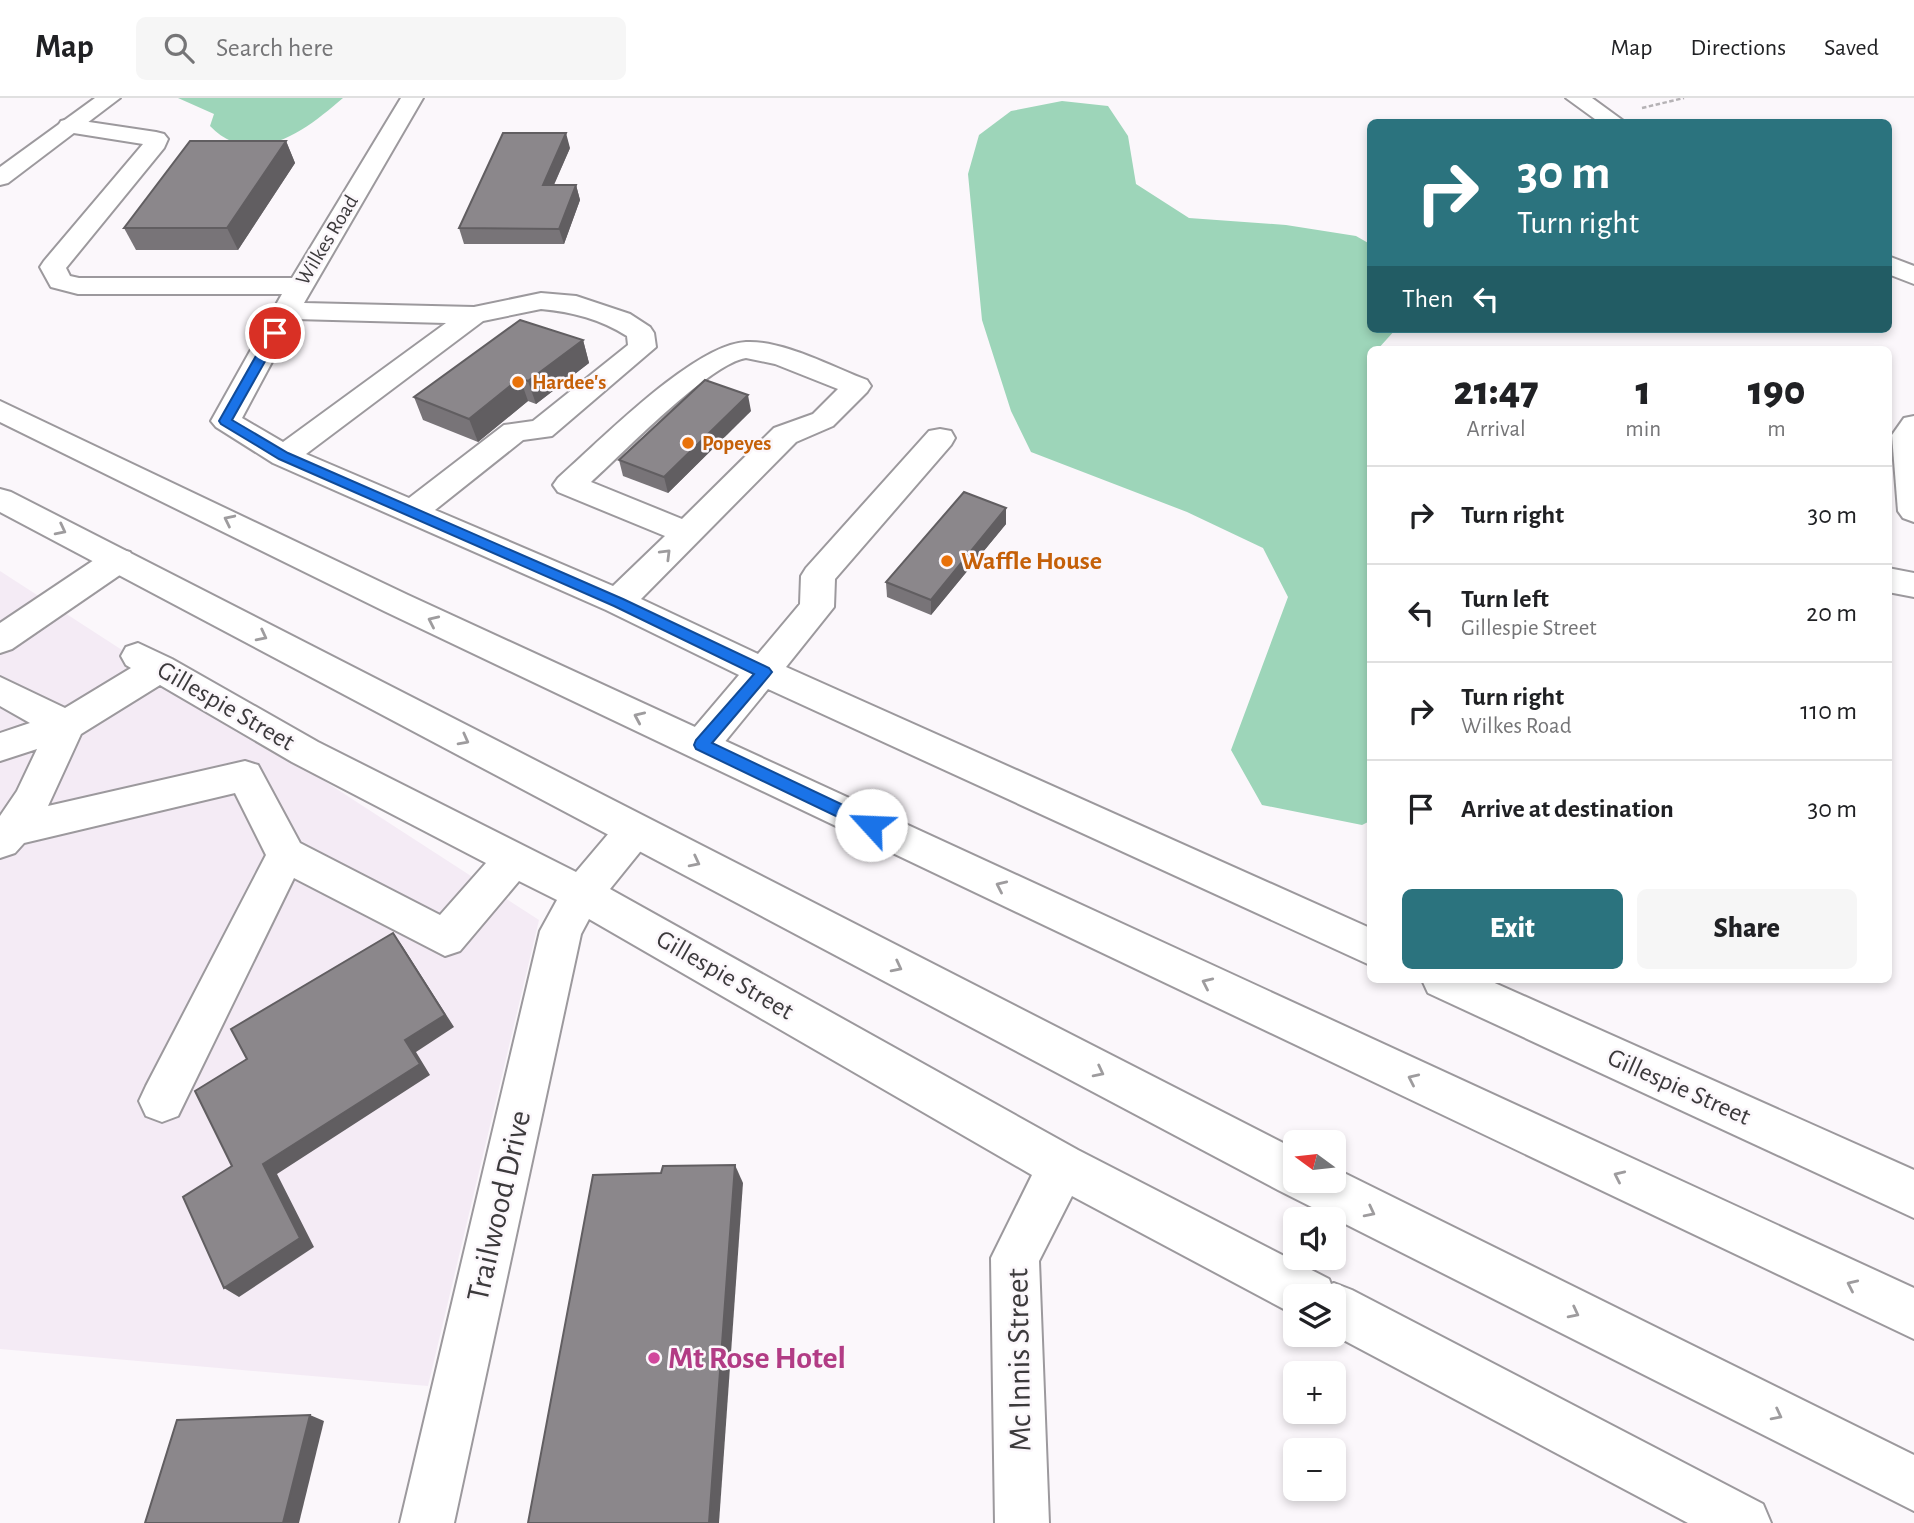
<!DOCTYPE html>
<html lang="en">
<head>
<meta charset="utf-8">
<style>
  :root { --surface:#fff; --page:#f6f6f6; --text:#202124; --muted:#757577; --line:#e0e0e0; --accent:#2b737e }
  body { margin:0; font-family:"Alegreya Sans",sans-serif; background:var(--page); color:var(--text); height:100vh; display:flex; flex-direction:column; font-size:26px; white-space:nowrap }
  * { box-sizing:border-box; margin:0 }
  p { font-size:23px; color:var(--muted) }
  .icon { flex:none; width:38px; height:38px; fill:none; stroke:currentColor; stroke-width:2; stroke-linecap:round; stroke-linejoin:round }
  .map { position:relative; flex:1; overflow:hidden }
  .drawer { position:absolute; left:1367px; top:248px; width:525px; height:637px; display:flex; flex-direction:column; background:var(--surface); border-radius:10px; box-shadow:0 4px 10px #0003 }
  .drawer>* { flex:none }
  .hud { position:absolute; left:1367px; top:21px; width:525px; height:214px; border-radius:10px; box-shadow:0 4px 10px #0003; background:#2b737e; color:#fff; overflow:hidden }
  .needle { width:46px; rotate:285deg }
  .fabs { position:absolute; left:1283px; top:1032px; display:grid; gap:14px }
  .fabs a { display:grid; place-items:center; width:63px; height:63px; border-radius:10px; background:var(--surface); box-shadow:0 4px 10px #0003; font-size:35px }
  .pin { position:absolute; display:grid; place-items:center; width:60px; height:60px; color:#fff; margin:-30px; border:4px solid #fff; border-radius:50%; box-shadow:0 2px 7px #0007 }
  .me { position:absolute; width:77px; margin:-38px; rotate:295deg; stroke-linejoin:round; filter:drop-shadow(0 0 5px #0008) }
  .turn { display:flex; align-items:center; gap:24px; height:147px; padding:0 35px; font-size:32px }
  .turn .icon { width:91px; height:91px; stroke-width:2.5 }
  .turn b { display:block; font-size:49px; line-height:60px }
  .then { display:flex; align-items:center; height:66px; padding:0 35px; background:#0003; gap:14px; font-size:26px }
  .eta { display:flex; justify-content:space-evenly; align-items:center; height:119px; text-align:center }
  .eta b { font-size:42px; font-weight:800; line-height:49px }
  .primary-button { display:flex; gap:14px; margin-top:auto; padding:14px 35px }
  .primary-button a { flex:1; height:80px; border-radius:10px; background:var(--accent); color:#fff; font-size:28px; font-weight:800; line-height:80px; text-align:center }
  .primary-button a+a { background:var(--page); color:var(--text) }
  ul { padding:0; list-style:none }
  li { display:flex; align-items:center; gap:21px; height:98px; padding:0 35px; border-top:2px solid var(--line) }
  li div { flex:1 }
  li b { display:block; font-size:26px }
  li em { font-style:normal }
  header { display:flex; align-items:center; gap:42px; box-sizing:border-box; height:98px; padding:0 35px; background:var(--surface); border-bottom:2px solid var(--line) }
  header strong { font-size:33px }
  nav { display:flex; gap:38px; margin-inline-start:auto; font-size:24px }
  .search { width:490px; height:63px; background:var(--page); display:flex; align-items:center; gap:18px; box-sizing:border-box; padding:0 24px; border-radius:10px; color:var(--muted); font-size:26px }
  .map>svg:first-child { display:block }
  .built { fill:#f4ebf5 }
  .forest { fill:#9dd5b9 }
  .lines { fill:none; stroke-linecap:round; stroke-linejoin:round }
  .minor-casing { stroke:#9c999d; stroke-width:4 }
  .major-casing { stroke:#9c999d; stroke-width:4 }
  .highway-casing { stroke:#9c999d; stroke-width:4 }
  .path { stroke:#b5b2b5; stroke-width:2.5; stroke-dasharray:4.5 2.5; stroke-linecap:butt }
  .minor { fill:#fff; fill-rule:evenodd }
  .major { fill:#fff; fill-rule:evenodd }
  .highway { fill:#fff; fill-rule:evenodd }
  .wall { fill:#787478 }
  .shaded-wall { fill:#615e61 }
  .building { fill:#8b878b; stroke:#615e61; stroke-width:2 }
  .oneway { stroke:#9e9c9e }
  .route { fill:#1a73e8; stroke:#114b97; stroke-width:2 }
  .food-dot { fill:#e8710a; stroke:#fbf7fb; stroke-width:2.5 }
  .hotel-dot { fill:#d1479c; stroke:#fbf7fb; stroke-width:2.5 }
  .labels { text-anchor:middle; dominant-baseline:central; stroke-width:5; stroke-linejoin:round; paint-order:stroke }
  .far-street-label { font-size:21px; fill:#3c3a3c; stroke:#fbf7fb }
  .far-food-label { font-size:21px; font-weight:bold; fill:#c56008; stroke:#fbf7fb; text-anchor:start }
  .food-label { font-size:26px; font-weight:bold; fill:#c56008; stroke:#fbf7fb; text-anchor:start }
  .street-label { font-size:26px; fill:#3c3a3c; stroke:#fbf7fb }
  .near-street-label { font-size:32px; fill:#3c3a3c; stroke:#fbf7fb }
  .near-hotel-label { font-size:32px; font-weight:bold; fill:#b23c85; stroke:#fbf7fb; text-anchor:start }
</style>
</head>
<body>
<header>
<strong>Map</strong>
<div class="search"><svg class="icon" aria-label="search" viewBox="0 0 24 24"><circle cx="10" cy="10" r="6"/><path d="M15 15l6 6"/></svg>Search here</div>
<nav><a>Map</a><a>Directions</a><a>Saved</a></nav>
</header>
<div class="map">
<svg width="1914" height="1425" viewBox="0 0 1914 1425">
  <rect width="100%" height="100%" fill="#fbf7fb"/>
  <polygon class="built" points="0,473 539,822 428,1288 0,1251"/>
  <g class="forest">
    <path d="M178,0H343C306,32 254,73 210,28L214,16Z"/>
    <polygon points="1062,3 1108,8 1128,38 1136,86 1189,120 1286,127 1356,138 1370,146 1370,231 1396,231 1377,252 1370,252 1370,723 1362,727 1262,707 1231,652 1288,499 1263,450 1187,414 1031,354 1011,313 982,222 968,76 979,37 1011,13"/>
  </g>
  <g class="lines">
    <g class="minor-casing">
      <g id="minor">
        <path d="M401,0H423L304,205L474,209L541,195L576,198L630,216L650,229L654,235L656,249L552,338L523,342L435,412L613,488L665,438L558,394L553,387L558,380C599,344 694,246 746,244C783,242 832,269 867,282L871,288L867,294L833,328L796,344L641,501L758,556L800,506L801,478L806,470L929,333L940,331L951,333L955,340L951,347L835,481L834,509L786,569L1370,830V867L768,591L714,657L701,661L688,657L683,647L688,637L739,577L606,512L273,365L216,329L211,323L282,196H78L51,189L40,169L44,163L143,46L61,33L58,28L61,23L69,21L156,34L164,36L168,41L164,50L66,170L70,178L79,180H292ZM541,211C573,214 600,221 627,238L628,247L533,323L504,327L409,400L306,356L483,223ZM295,221L446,225L283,344L242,320ZM746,260L775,266L838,291L813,316L774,330L682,421L591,384C621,357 710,265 746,260Z"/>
        <polygon points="1566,0 1592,0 1625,24 1599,24"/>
        <polygon points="1888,158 1914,168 1914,186 1888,176"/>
        <polygon points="1914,318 1914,424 1903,420 1898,413 1892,337 1904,320"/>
        <polygon points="118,451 130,454 134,462 130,470 12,551 0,555 0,525 106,454"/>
        <polygon points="1888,470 1914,475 1914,499 1888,494"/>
        <path d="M138,545L172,561L318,644L576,774L620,722L634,717L648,722L653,733L648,744L610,791L1078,1052L1329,1181L1331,1186L1334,1185L1352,1192L1763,1406L1771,1425H1688L1334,1237V1199H1295V1217L1072,1098L1039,1163L1049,1425H995L991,1160L1032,1077L589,821L581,836L454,1425H400L540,833L557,802L519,783L460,853L445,858L294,780L178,1018L162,1024L146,1018L139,1003L146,988L266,757L235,695L24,745L15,755L0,760V718L17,693L37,651L0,663V635L30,625L0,608V579L65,610L131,570L126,567L121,558L126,549ZM160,587L292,664L486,765L440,817L300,745L258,667L245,663L48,708L81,636Z"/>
        <polygon points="1422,882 1488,882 1914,1072 1914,1120 1428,895"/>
      </g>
    </g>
    <g class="major-casing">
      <polygon id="major" points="95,0 120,0 8,85 0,87 0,69"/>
    </g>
    <g class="highway-casing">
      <g id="highway">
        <polygon points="0,303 408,497 1914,1190 1914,1241 384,513 0,324"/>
        <polygon points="0,391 11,394 1295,1051 1295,1083 1334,1083 1334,1070 1914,1357 1914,1413 1278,1092 0,414"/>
      </g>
    </g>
    <polyline class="path" points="1642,10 1684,0"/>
    <use href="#minor" class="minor"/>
    <use href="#major" class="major"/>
    <use href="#highway" class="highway"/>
  </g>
  <g class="wall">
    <polygon points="286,43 295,65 238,152 136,152 124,130"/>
    <polygon points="570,50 554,87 576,87 580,102 564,146 464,146 459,130"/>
    <polygon points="583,242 589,265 536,306 528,303 478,344 423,322 414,299"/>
    <polygon points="751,313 668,395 623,378 619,362"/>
    <polygon points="1006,410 1006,426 931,517 887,499 886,484"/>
  </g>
  <g class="shaded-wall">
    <polygon points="566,35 570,50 547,102 543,87"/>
    <polygon points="286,43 295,65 238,152 227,130"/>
    <polygon points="576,87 580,102 564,146 559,131"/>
    <polygon points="583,242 589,265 536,306 528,283"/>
    <polygon points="520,280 528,303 478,344 469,321"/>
    <polygon points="748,297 751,313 668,395 664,379"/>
    <polygon points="1006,410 1006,426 931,517 931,502"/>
    <polygon points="393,835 403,849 454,929 416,954 430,977 277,1076 314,1149 239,1199 224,1190 263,1066 405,942"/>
    <polygon points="735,1067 743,1085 719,1425 709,1425"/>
    <polygon points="310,1317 324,1323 299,1425 283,1425"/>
  </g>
  <g class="building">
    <polygon points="503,35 566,35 543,87 576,87 559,131 459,130"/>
    <polygon points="190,43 286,43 227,130 124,130"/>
    <polygon points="520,222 583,242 528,283 520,280 469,321 414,299"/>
    <polygon points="705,282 748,297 664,379 619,362"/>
    <polygon points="964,394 1006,410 931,502 886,484"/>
    <polygon points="393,835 445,917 405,942 420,966 263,1066 300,1140 224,1190 183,1099 232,1068 195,993 247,961 231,931"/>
    <polygon points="735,1067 709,1425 528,1425 593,1077 661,1075 663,1068"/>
    <polygon points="310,1317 283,1425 145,1425 177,1322"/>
  </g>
  <defs><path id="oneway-chevron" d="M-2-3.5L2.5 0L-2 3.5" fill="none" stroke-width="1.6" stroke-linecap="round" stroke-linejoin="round" transform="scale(1.75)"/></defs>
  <g class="oneway">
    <use href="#oneway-chevron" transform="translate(229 422) rotate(-154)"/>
    <use href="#oneway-chevron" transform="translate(61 432) rotate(27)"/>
    <use href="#oneway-chevron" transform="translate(666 456) rotate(-45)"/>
    <use href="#oneway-chevron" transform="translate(433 523) rotate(-155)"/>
    <use href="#oneway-chevron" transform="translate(262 538) rotate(27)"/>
    <use href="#oneway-chevron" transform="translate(639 619) rotate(-156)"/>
    <use href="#oneway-chevron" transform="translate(464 642) rotate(28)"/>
    <use href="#oneway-chevron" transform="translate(695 764) rotate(27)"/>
    <use href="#oneway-chevron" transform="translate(1001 788) rotate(-155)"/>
    <use href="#oneway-chevron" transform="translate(897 869) rotate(27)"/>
    <use href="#oneway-chevron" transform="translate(1207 885) rotate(-155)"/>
    <use href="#oneway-chevron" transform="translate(1099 974) rotate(27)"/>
    <use href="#oneway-chevron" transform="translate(1413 981) rotate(-155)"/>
    <use href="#oneway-chevron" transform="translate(1619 1078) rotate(-155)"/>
    <use href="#oneway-chevron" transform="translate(1370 1114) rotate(27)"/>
    <use href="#oneway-chevron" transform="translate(1852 1187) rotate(-155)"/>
    <use href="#oneway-chevron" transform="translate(1574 1215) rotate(27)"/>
    <use href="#oneway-chevron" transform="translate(1777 1317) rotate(27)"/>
  </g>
  <polygon class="route" points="275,232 281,235 232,322 288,355 623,501 769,570 772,574 769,578 712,645 877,723 879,727 877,732 865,732 696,651 694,647 696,642 754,576 614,508 279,361 221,326 219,323 269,235"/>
  <g class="food-dot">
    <circle cx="518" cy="284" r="7"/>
    <circle cx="688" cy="345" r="7"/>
    <circle cx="947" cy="463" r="7"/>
  </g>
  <circle class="hotel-dot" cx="654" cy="1260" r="7"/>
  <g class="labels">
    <g class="far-street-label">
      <text transform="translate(327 142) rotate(-59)">Wilkes Road</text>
    </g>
    <g class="far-food-label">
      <text x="532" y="284">Hardee's</text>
      <text x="702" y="345">Popeyes</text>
    </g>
    <g class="food-label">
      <text x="961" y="463">Waffle House</text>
    </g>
    <g class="street-label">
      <text transform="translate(226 608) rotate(30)">Gillespie Street</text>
      <text transform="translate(725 877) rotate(30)">Gillespie Street</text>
      <text transform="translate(1679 989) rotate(24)">Gillespie Street</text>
    </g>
    <g class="near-street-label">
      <text transform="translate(499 1108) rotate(-77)">Trailwood Drive</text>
      <text transform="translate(1019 1262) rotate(-91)">Mc Innis Street</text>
    </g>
    <g class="near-hotel-label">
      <text x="668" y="1260">Mt Rose Hotel</text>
    </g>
  </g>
</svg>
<div class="fabs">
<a><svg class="needle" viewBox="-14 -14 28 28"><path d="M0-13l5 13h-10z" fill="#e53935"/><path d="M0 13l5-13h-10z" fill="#757577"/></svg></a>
<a><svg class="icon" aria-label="sound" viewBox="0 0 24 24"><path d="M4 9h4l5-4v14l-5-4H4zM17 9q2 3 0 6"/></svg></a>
<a><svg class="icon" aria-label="layers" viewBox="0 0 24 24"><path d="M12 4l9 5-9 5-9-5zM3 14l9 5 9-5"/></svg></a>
<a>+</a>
<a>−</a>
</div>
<div class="pin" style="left:275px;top:235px;background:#d93025"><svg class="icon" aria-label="arrive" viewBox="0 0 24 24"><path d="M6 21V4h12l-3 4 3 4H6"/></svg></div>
<svg class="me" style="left:871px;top:727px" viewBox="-20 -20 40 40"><circle r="19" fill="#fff"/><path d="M0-13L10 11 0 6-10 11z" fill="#1a73e8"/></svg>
<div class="hud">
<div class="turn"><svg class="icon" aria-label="right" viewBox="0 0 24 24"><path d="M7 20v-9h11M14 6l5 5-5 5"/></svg><div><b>30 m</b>Turn right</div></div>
<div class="then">Then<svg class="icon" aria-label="left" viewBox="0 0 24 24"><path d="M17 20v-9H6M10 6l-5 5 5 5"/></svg></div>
</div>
<section class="drawer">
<div class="eta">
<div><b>21:47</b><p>Arrival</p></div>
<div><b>1</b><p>min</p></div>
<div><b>190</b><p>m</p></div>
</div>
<ul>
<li><svg class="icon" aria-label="right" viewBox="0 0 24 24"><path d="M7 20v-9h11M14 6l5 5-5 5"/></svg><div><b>Turn right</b></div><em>30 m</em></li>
<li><svg class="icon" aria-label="left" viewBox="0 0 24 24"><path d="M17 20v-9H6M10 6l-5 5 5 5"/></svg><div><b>Turn left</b><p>Gillespie Street</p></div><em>20 m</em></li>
<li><svg class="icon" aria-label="right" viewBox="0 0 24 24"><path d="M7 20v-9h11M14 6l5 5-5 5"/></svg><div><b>Turn right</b><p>Wilkes Road</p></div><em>110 m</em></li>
<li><svg class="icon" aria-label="arrive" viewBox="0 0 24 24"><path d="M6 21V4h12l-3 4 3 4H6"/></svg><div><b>Arrive at destination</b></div><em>30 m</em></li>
</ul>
<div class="primary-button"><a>Exit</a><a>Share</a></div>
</section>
</div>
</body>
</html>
